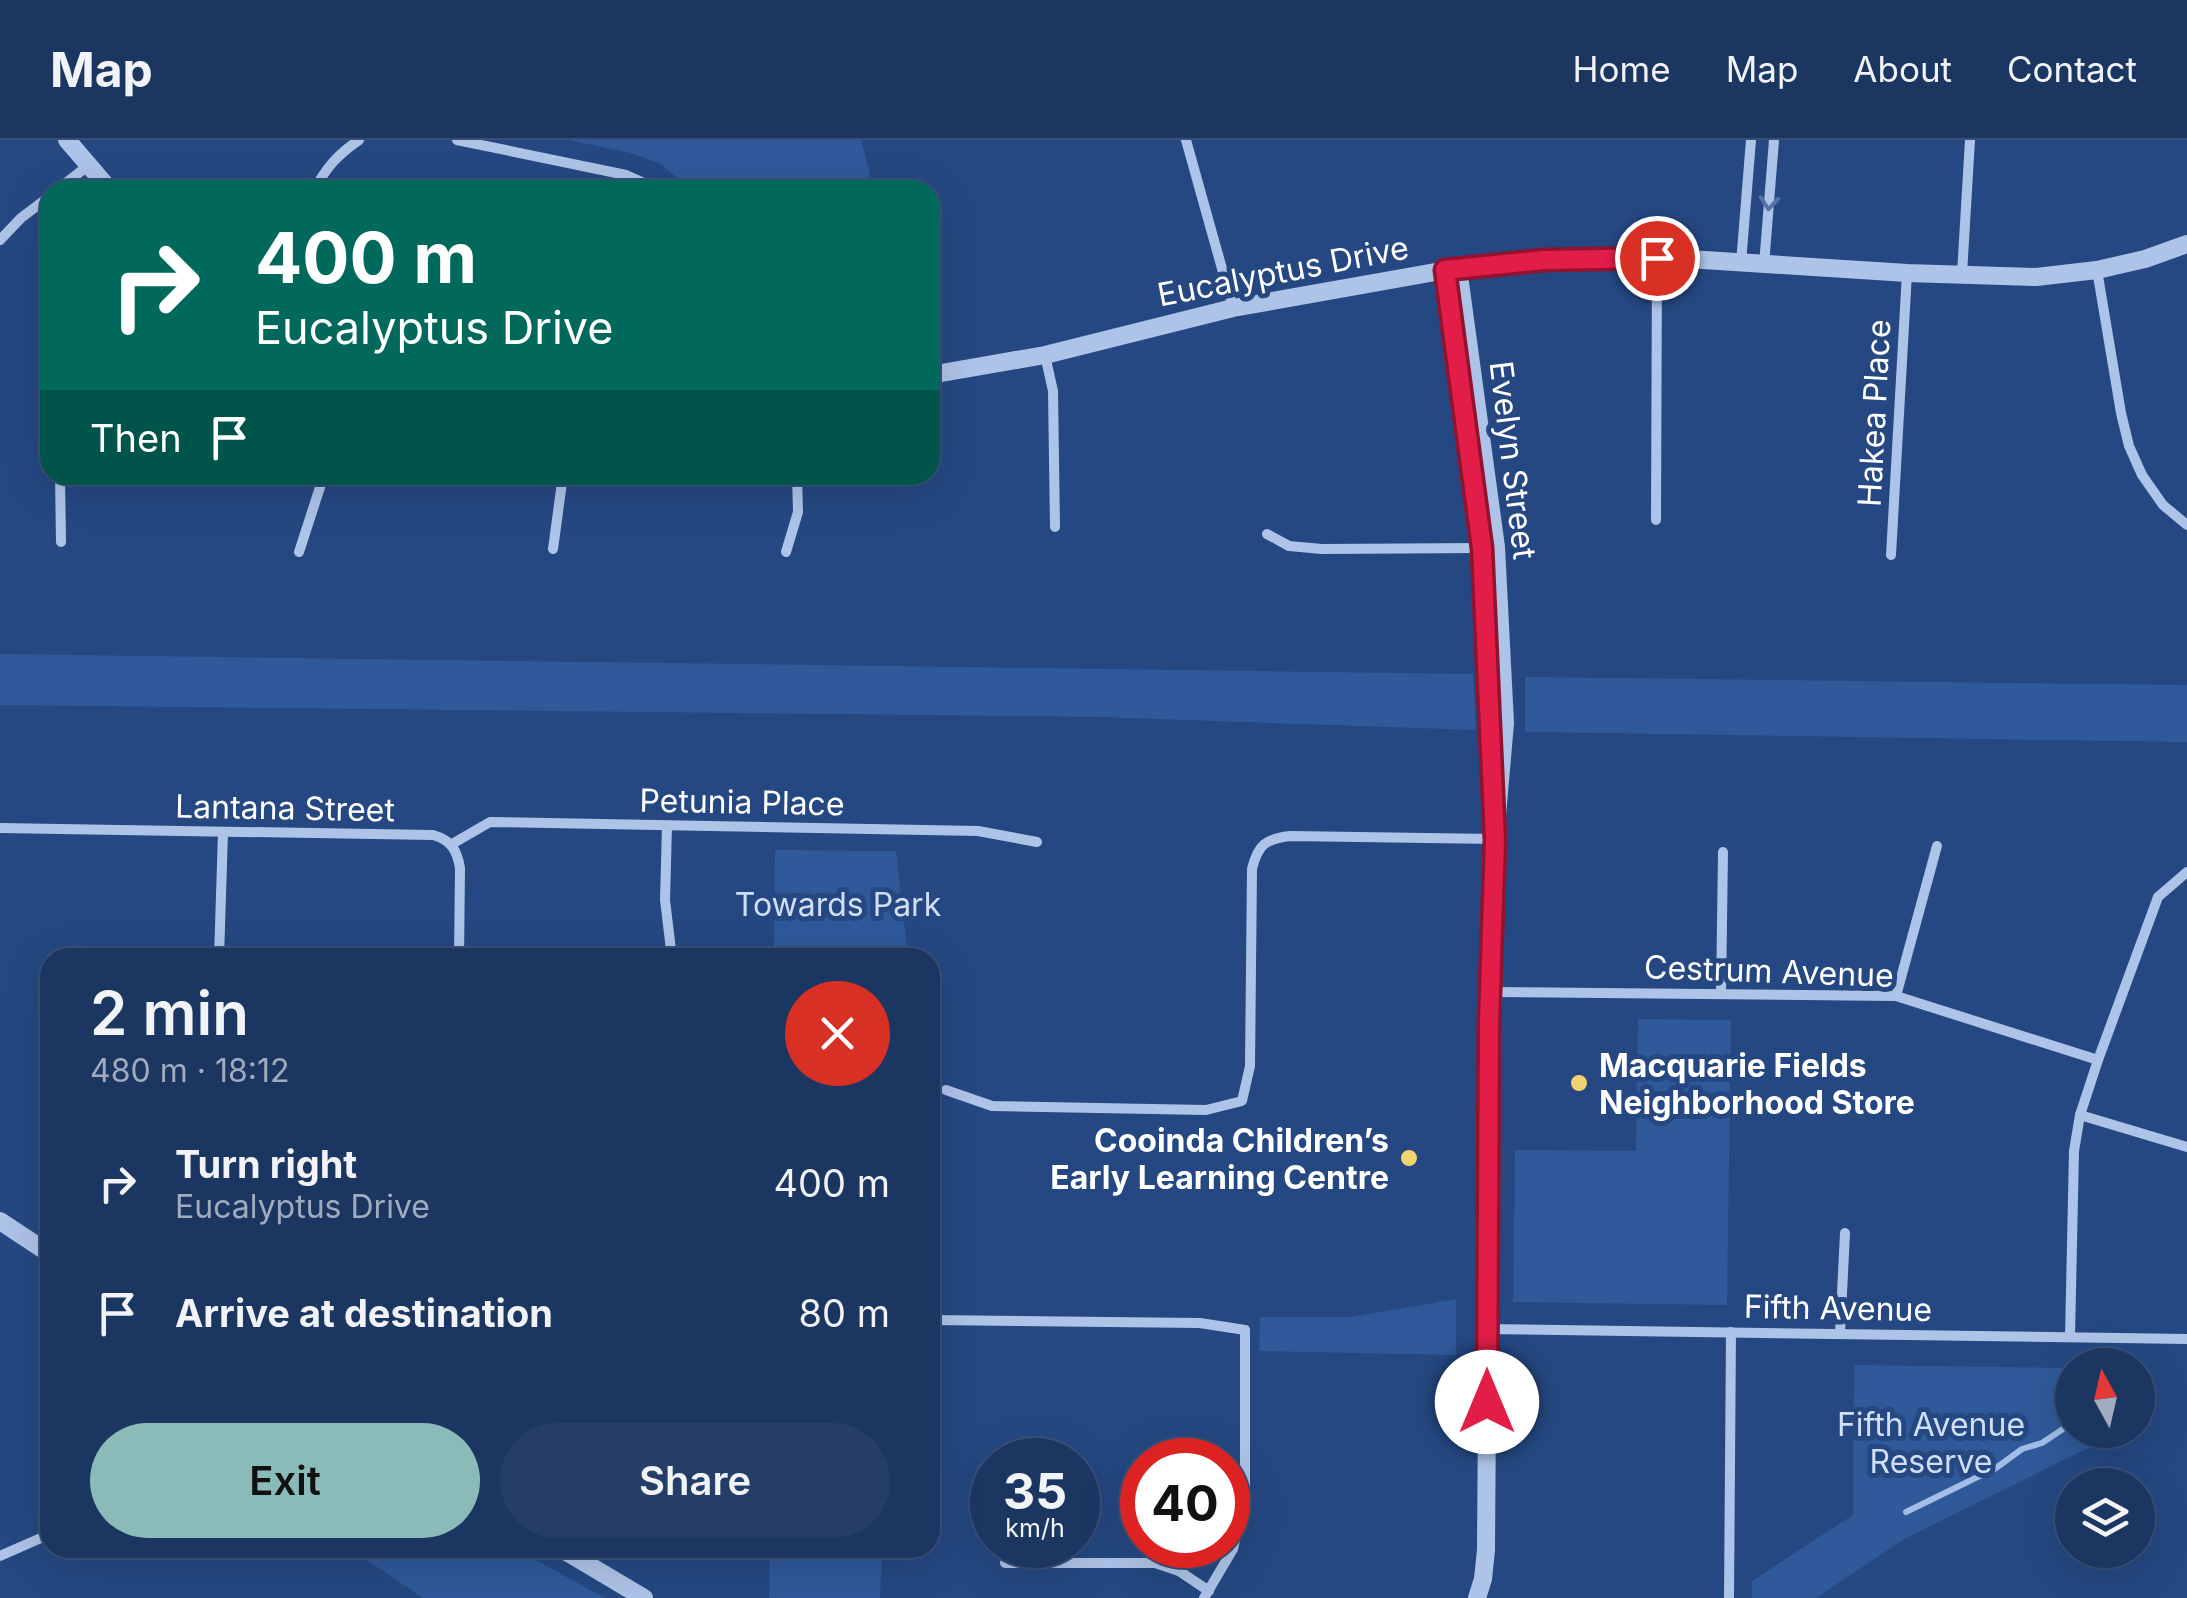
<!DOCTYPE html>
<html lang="en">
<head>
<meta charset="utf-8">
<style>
  :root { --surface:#1c3662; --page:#253e68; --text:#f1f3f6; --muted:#a0abbe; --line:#3a5077; --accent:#8bbbb9 }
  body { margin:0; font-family:Inter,sans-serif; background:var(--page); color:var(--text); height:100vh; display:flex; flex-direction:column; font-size:38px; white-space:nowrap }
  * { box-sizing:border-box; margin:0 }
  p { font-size:32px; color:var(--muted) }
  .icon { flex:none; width:55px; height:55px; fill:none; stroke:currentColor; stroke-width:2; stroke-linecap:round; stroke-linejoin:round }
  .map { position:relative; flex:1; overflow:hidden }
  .side { position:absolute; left:40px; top:808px; width:900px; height:610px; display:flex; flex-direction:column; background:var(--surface); border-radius:30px; box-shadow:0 10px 40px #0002,0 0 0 2px var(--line) }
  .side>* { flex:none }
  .guide { position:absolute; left:40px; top:40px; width:900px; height:305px; border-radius:30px; box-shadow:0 10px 40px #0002,0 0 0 2px var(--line); background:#00695c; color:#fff; overflow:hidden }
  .needle { width:65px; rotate:352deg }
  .fabs { position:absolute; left:2055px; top:1208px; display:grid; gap:20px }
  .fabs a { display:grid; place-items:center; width:100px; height:100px; border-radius:50%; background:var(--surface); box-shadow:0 10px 40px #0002,0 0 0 2px var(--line); font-size:50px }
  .speed { position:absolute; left:970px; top:1298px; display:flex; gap:20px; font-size:50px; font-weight:700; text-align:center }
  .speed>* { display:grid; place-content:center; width:130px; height:130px; border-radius:50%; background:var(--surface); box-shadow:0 10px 40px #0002,0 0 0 2px var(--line); line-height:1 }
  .speed small { font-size:25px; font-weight:400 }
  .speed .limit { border:15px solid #d22; background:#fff; color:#111 }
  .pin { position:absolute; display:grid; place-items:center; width:85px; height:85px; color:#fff; margin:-42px; border:5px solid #fff; border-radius:50%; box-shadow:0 2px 10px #0007 }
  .me { position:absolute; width:110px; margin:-55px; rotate:0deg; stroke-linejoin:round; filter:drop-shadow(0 0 8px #0008) }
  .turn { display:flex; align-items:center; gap:35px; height:210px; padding:0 50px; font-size:45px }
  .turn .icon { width:130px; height:130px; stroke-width:2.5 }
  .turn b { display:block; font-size:70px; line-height:85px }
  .then { display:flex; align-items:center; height:95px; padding:0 50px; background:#0003; gap:20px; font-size:38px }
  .round { display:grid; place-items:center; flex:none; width:105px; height:105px; border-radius:52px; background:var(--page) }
  .head { display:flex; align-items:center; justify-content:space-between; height:170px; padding:0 50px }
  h1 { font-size:60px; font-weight:600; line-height:75px }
  .primary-button { display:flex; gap:20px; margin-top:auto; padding:20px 50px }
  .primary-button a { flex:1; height:115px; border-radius:60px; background:var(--accent); color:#111; font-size:40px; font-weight:600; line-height:115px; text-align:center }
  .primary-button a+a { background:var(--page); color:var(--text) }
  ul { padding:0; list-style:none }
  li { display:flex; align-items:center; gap:30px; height:130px; padding:0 50px }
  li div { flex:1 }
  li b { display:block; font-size:38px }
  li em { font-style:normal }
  header { display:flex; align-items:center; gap:60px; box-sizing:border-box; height:140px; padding:0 50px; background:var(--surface); border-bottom:2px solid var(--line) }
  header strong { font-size:48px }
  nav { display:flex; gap:55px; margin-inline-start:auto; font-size:35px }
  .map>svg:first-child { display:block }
  .green { fill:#2f5999 }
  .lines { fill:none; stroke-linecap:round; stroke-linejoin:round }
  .stream { stroke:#a1bde8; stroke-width:6 }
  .minor { stroke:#adc3e7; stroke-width:10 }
  .tertiary { stroke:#adc3e7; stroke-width:18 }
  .oneway { stroke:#5573a5 }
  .route-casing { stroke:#92132f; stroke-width:25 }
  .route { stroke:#e11d48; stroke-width:18 }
  .poi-dot { fill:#f1d371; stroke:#254882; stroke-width:4 }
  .labels { text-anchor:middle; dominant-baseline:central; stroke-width:10; stroke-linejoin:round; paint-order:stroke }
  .street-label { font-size:32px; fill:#fff; stroke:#254882 }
  .park-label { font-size:32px; fill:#d0dff5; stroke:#254882 }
  .poi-label { font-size:32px; font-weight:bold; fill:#fff; stroke:#254882; text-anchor:start }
</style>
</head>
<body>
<header>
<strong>Map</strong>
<nav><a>Home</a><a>Map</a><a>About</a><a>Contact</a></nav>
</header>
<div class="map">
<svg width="2187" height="1458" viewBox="0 0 2187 1458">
  <rect width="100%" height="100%" fill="#254882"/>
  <g class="green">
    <polygon points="569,0 861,0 874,50 692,50 659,23 631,13"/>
    <polygon points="0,514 1473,534 1476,590 1100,577 0,565"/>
    <polygon points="1525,537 2187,545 2187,602 1525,592"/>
    <polygon points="775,710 896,711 908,817 774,817"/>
    <polygon points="1638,879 1731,880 1727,1165 1513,1162 1515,1010 1636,1011"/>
    <polygon points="1456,1159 1456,1215 1259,1211 1260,1177 1351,1177"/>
    <polygon points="1854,1225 2072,1228 2072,1290 2125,1290 1906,1398 1816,1458 1752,1458 1752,1441 1853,1375"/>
    <polygon points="349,1408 514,1408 605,1458 423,1458"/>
    <polygon points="770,1408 882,1408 880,1458 769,1458"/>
  </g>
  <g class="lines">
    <polyline class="stream" points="1906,1372 1996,1328 2022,1309 2042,1303 2072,1283"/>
    <g class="minor">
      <polyline points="457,0 626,35 660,50"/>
      <polyline points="1186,0 1233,168"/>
      <polyline points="57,50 89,25"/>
      <path d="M314,50C327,27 337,15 359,0"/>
      <polyline points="0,100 21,78 50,56"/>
      <polyline points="1741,123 1751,0"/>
      <polyline points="1764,125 1774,0"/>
      <polyline points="2097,130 2121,273 2129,306 2142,335 2163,365 2187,385"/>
      <polyline points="1962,134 1970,0"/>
      <polyline points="1045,215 1053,251 1055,387"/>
      <polyline points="60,335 61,402"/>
      <polyline points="1656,380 1657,117"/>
      <polyline points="1267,394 1289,406 1322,409 1483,408"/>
      <polyline points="553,409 563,335"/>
      <polyline points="299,412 324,335"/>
      <polyline points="786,412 798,372 797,335"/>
      <polyline points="1891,415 1907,133"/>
      <polyline points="667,686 665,760 672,818"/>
      <path d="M0,688L433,695C451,700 457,710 460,728L459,818"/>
      <polyline points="452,704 490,682 978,691 1037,702"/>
      <polyline points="219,818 223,692"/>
      <polyline points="1490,852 1896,856 2098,920"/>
      <polyline points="1721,853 1723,712"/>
      <polyline points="1896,856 1937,706"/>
      <path d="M946,950L992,966L1206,970L1242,961L1250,926L1252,729C1258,704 1266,699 1290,696L1495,699"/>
      <polyline points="2080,975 2187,1007"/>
      <polyline points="930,1180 1200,1183 1245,1190 1245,1354 1233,1409 1204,1458"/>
      <polyline points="1487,1189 2187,1199"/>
      <polyline points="1840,1193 1845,1093"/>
      <polyline points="2070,1197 2074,1011 2080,975 2098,920 2158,757 2187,732"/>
      <polyline points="0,1416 50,1394"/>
      <polyline points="1005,1423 1155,1423 1179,1431 1209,1451"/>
      <polyline points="1729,1458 1731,1192"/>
    </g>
    <g class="tertiary">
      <polyline points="67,0 110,50"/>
      <polyline points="1458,128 1496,407 1505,583 1495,699 1490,852 1486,1410 1483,1439 1477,1458"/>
      <polyline points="930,235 1045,215 1233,168 1458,128 1544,120 1657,117 1907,133 2036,137 2097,130 2145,119 2187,104"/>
      <polyline points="1464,266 1481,408 1492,624"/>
      <polyline points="0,1081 50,1114"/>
      <polyline points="560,1408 644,1458"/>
    </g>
  </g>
  <defs><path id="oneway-chevron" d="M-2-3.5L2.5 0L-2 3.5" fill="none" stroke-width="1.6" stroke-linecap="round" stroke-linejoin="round" transform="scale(2.5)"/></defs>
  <use class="oneway" href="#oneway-chevron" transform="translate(1769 63) rotate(95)"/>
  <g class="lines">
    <g class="route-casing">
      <polyline id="route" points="1487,1262 1489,882 1495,700 1482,408 1445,130 1544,120 1657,118"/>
    </g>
    <use href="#route" class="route"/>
  </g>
  <g class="poi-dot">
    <circle cx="1579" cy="943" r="10"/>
    <circle cx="1409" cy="1018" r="10"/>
  </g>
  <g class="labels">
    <g class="street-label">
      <text transform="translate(1283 131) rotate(-11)">Eucalyptus Drive</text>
      <text transform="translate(1874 273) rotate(-87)">Hakea Place</text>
      <text transform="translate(1513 320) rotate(83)">Evelyn Street</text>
      <text transform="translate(742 662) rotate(1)">Petunia Place</text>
      <text transform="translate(285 668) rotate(1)">Lantana Street</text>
      <text transform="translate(1769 831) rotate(2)">Cestrum Avenue</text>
      <text transform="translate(1838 1168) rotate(1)">Fifth Avenue</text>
    </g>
    <g class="park-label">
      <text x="838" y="764">Towards Park</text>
      <text x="1931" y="1284">Fifth Avenue<tspan x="1931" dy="37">Reserve</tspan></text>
    </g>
    <g class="poi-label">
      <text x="1599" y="925">Macquarie Fields<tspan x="1599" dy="37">Neighborhood Store</tspan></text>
      <text x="1389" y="1000" text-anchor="end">Cooinda Children’s<tspan x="1389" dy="37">Early Learning Centre</tspan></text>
    </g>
  </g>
</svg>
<div class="fabs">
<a><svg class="needle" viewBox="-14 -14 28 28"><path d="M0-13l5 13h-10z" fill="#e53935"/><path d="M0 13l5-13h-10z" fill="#a0abbe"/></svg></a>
<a><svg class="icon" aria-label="layers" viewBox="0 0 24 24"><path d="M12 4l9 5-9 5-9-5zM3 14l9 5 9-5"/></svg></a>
</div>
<div class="speed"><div>35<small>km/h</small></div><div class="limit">40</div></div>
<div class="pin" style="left:1657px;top:118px;background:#d93025"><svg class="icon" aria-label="arrive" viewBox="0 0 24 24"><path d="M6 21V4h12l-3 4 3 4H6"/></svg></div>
<svg class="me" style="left:1487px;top:1262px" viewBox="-20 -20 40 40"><circle r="19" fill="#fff"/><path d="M0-13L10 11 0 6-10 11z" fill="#e11d48"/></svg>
<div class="guide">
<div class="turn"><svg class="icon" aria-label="right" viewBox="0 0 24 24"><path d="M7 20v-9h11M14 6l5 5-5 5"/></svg><div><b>400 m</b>Eucalyptus Drive</div></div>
<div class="then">Then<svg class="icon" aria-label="arrive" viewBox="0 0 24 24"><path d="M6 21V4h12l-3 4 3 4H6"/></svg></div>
</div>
<section class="side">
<div class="head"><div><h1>2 min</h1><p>480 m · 18:12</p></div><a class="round" style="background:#d93025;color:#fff"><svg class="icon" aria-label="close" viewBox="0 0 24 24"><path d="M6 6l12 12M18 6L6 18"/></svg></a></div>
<ul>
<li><svg class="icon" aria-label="right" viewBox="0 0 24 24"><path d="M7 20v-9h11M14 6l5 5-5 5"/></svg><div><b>Turn right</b><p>Eucalyptus Drive</p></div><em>400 m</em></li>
<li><svg class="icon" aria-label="arrive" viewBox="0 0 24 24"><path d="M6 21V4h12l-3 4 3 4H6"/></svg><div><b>Arrive at destination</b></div><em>80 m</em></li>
</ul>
<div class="primary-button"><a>Exit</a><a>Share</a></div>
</section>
</div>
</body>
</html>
